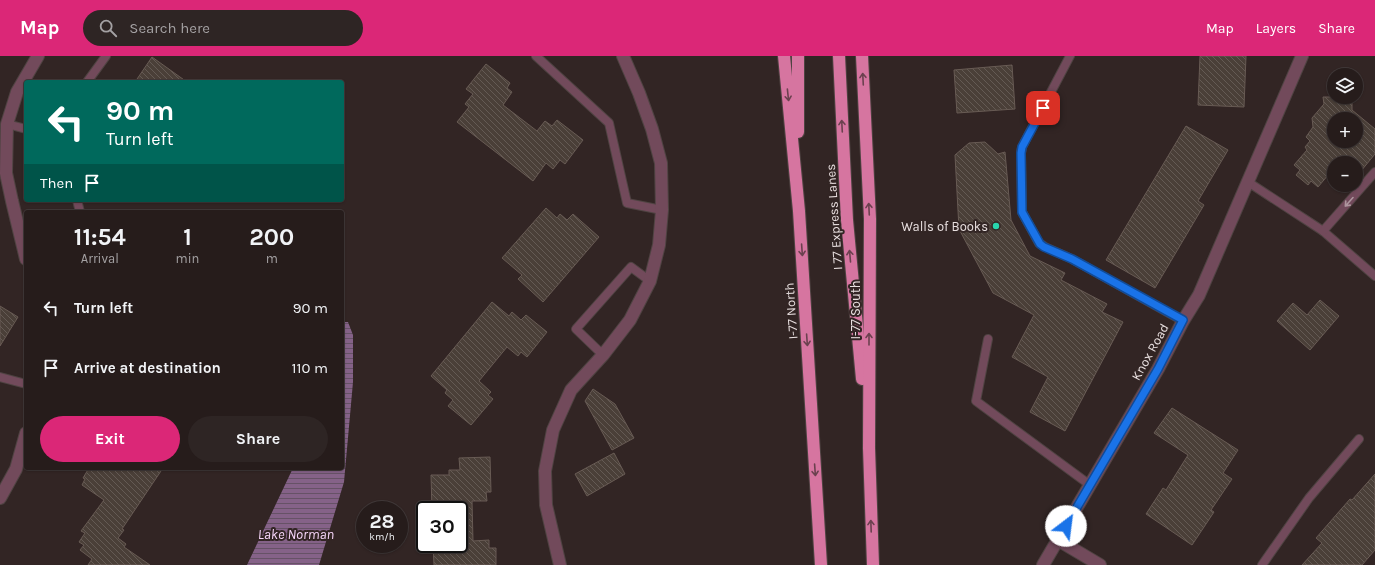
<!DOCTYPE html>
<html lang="en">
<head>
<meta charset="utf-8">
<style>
  :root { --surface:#261c1b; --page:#2e2524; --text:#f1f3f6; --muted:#a4a1a3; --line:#423a3a; --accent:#db2777 }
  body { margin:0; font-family:Karla,sans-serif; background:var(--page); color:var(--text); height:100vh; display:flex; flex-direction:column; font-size:15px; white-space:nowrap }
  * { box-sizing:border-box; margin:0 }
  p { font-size:13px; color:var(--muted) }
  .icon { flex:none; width:22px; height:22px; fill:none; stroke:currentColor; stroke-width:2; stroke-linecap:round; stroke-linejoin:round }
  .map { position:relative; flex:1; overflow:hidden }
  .drawer { position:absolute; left:24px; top:154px; width:320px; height:260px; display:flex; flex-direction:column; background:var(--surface); border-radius:4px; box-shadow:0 1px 3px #0004,0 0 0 1px var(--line) }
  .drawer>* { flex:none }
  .top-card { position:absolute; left:24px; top:24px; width:320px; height:122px; border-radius:4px; box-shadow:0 1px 3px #0004,0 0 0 1px var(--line); background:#00695c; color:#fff; overflow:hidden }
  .buttons { position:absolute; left:1327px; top:12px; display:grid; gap:8px }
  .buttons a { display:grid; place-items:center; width:36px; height:36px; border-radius:50%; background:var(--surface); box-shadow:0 1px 3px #0004,0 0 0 1px var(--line); font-size:20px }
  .speed { position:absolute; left:356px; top:445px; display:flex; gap:8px; font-size:20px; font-weight:700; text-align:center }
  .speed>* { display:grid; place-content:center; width:52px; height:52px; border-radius:50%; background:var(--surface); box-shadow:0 1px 3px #0004,0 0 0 1px var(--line); line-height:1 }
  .speed small { font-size:10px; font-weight:400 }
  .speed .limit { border:2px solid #111; border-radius:6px; background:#fff; color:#111 }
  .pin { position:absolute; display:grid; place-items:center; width:34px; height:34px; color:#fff; margin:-17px; border-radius:8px; box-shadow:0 2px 6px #0006 }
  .me { position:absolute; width:44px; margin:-22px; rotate:30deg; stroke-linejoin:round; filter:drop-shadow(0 0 3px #0008) }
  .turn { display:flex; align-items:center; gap:14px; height:84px; padding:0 16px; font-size:18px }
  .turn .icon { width:52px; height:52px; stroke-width:2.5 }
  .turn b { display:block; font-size:28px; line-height:34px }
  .then { display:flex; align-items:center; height:38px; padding:0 16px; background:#0003; gap:8px; font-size:15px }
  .eta { display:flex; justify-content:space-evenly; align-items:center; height:68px; text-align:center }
  .eta b { font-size:24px; font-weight:700; line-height:28px }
  .cta { display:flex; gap:8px; margin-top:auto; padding:8px 16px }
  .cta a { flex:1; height:46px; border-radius:24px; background:var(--accent); color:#fff; font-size:16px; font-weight:700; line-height:46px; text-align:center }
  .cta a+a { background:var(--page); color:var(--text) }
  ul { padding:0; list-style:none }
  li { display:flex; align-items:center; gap:12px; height:60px; padding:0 16px }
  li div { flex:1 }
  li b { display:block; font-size:15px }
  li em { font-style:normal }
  header { display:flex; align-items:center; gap:24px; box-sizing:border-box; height:56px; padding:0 20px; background:var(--accent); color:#fff }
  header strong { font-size:19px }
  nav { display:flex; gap:22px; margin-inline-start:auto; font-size:14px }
  .search { width:280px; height:36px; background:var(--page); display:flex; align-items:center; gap:10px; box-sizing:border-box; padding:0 14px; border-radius:22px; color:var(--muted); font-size:15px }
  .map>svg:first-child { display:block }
  .water { fill:url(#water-rules) }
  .building { fill:url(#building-back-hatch); stroke:#685b54; fill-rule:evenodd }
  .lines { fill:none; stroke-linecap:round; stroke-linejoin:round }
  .service-casing { stroke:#4f4342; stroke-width:10 }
  .minor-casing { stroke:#4f4342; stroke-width:14 }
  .motorway-casing { stroke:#4f4342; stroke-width:14 }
  .service { stroke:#724a5b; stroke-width:8 }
  .minor { stroke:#724a5b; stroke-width:12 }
  .motorway { stroke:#d675a0; stroke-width:12 }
  .oneway { stroke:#6b414f }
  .oneway2 { stroke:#ae959e }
  .route-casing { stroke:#114b97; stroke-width:10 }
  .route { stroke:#1a73e8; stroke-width:7 }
  .poi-dot { fill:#28d5ad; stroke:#322524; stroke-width:1.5 }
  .labels { text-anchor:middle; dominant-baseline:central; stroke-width:4; stroke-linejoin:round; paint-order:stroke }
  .street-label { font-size:13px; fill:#e9e0e0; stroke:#322524 }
  .poi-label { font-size:13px; fill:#e9e0e0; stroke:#322524; text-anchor:end }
  .water-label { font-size:14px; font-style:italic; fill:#f8d7fb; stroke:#322524 }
</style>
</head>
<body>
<header>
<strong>Map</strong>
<div class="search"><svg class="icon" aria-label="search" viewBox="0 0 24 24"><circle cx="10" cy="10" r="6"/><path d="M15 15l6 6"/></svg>Search here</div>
<nav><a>Map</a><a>Layers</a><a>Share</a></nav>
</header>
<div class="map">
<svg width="1375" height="509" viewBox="0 0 1375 509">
  <defs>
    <pattern id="water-rules" width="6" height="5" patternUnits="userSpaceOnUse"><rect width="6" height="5" fill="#856288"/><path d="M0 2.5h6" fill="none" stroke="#665266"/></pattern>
    <pattern id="building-back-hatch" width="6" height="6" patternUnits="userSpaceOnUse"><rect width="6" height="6" fill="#4a3f38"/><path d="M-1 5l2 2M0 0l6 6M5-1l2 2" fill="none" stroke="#645a54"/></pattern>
  </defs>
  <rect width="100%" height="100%" fill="#322524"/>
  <polygon class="water" points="345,266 348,266 353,279 353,326 344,426 319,509 247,509 293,412 342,412 342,273"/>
  <g class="building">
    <polygon points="1200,0 1246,0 1244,51 1198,49"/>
    <polygon points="152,1 187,26 135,26"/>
    <polygon points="486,8 510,27 507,32 512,36 503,49 537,75 545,65 552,70 557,64 583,84 565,108 560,104 553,113 546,107 533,125 457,66 469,51 465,48 473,38 466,33"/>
    <polygon points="1012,9 1015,53 957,57 954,14"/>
    <path d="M1323,41H1347L1352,45V54L1375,73V98L1361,115L1356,111V107H1351L1344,100L1338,107H1334V112L1318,131L1311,125L1308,129L1296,119L1300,114L1294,109L1307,94L1305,91L1310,85L1306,81L1313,71L1312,62L1324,48ZM1334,63H1356V85H1334Z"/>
    <polygon points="1186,70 1228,94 1198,145 1204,149 1155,232 1106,204"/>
    <polygon points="985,86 998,98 1005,96 1011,164 1030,200 1065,217 1061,224 1107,248 1102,256 1123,266 1065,375 1030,356 1048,321 1012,301 1034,259 993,237 959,173 955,99 969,87"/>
    <polygon points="546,152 557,162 560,158 567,164 573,158 599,181 543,246 518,223 522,219 502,202"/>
    <polygon points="1320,244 1339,260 1310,294 1277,265 1293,247 1307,259"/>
    <polygon points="492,246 509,260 512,256 521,264 526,259 547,276 527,301 521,296 518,300 507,291 479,325 491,336 488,339 493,343 471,369 448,350 453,344 445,337 447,334 431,320"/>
    <polygon points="0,250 18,261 0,290"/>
    <polygon points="593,333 615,348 634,382 612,394 585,345"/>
    <polygon points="1172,352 1238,394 1223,417 1232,423 1211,454 1214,456 1192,489 1146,458 1163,432 1166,434 1188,399 1154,377"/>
    <polygon points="614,397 625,418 587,440 575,418"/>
    <polygon points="490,401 491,436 486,436 487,445 472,445 473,485 489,484 489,492 496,492 496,509 434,509 433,488 459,488 459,454 432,454 431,419 449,419 449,414 460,414 459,402"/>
    <polygon points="89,412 163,412 122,473 124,474 118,482 126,488 124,491 150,509 88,509 92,503 80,494 84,489 79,486 85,477 81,475 104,444 82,429 85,423 83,422"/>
    <polygon points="1375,418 1375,494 1362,509 1302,509 1322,487 1316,482 1350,443 1352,444"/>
  </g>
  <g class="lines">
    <g class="service-casing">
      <g id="service">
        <polyline points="536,0 609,67 627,147 662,154"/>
        <polyline points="1070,0 1022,91 1021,97 1022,156 1039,187 1045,191 1072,203 1183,265"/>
        <polyline points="87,26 106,0"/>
        <polyline points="7,68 26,73"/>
        <polyline points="1248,126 1323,175 1375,220"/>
        <polyline points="77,144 80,156"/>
        <polyline points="1323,175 1375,116"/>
        <polyline points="988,283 976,345 1090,429"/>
        <polyline points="603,299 576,273 631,211 650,225"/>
        <polyline points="0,321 26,328"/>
        <polyline points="1262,509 1309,442 1359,383"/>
      </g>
    </g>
    <g class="minor-casing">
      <g id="minor">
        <polyline points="26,203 12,145 6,117 7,68 17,36 38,0"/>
        <polyline points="0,442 16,413 26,377"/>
        <polyline points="1058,484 1100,509"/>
        <polyline points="560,509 546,449 545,415 553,374 571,334 603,299 630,264 650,225 659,189 662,154 661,107 652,73 639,37 623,0"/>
        <polyline points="1043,509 1158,313 1183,265 1199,239 1302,0"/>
      </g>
    </g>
    <g class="motorway-casing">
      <g id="motorway">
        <polyline points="784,0 799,155 821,509"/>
        <polyline points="798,0 798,76"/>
        <polyline points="839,0 847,164 862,323"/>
        <polyline points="862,0 870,163 869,392 873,509"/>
      </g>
    </g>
    <use href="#service" class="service"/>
    <use href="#minor" class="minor"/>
    <use href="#motorway" class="motorway"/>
  </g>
  <defs><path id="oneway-shaft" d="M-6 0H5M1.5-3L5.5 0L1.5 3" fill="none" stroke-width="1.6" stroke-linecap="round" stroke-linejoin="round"/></defs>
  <g class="oneway">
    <use href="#oneway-shaft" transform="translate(863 23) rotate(-93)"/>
    <use href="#oneway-shaft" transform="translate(788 39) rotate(84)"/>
    <use href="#oneway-shaft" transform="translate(842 70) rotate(-93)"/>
    <use href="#oneway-shaft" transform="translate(869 153) rotate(-93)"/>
    <use href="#oneway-shaft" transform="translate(802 194) rotate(86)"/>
    <use href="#oneway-shaft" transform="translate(850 200) rotate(-95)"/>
    <use href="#oneway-shaft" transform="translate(869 283) rotate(-90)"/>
    <use href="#oneway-shaft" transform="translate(807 284) rotate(86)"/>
    <use href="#oneway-shaft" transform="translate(815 414) rotate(86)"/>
    <use href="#oneway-shaft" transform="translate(871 470) rotate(-92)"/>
  </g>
  <use class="oneway2" href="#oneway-shaft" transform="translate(1349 146) rotate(132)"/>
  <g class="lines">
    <g class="route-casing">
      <polyline id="route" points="1043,52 1022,91 1021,97 1022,156 1040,188 1044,191 1072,203 1183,264 1158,313 1066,470"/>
    </g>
    <use href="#route" class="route"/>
  </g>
  <circle class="poi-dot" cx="996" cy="170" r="4"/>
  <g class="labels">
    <g class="street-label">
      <text transform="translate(834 161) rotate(-94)">I 77 Express Lanes</text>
      <text transform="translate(855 254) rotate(-90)">I-77 South</text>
      <text transform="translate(791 255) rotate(-94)">I-77 North</text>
      <text transform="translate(1150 296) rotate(-61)">Knox Road</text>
    </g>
    <g class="poi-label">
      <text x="988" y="170">Walls of Books</text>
    </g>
    <g class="water-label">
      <text x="296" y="478">Lake Norman</text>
    </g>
  </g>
</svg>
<div class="buttons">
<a><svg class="icon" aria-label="layers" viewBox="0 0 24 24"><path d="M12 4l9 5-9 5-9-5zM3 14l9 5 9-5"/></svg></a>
<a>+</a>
<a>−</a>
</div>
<div class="speed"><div>28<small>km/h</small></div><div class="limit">30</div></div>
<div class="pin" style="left:1043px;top:52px;background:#d93025"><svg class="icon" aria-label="arrive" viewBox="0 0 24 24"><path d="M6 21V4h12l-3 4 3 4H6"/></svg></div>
<svg class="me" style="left:1066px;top:470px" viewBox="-20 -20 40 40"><circle r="19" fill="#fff"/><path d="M0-13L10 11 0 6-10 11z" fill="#1a73e8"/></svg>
<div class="top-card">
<div class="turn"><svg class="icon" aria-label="left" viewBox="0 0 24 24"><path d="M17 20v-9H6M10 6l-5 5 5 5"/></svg><div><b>90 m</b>Turn left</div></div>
<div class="then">Then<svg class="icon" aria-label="arrive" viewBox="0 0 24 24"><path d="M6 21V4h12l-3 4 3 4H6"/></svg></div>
</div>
<section class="drawer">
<div class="eta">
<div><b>11:54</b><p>Arrival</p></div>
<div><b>1</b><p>min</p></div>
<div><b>200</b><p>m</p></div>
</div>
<ul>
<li><svg class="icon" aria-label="left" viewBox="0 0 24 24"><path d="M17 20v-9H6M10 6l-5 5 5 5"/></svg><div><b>Turn left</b></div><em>90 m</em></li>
<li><svg class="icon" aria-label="arrive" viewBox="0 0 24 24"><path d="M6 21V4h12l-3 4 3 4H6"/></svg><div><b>Arrive at destination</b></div><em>110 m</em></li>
</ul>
<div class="cta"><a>Exit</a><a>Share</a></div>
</section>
</div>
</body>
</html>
